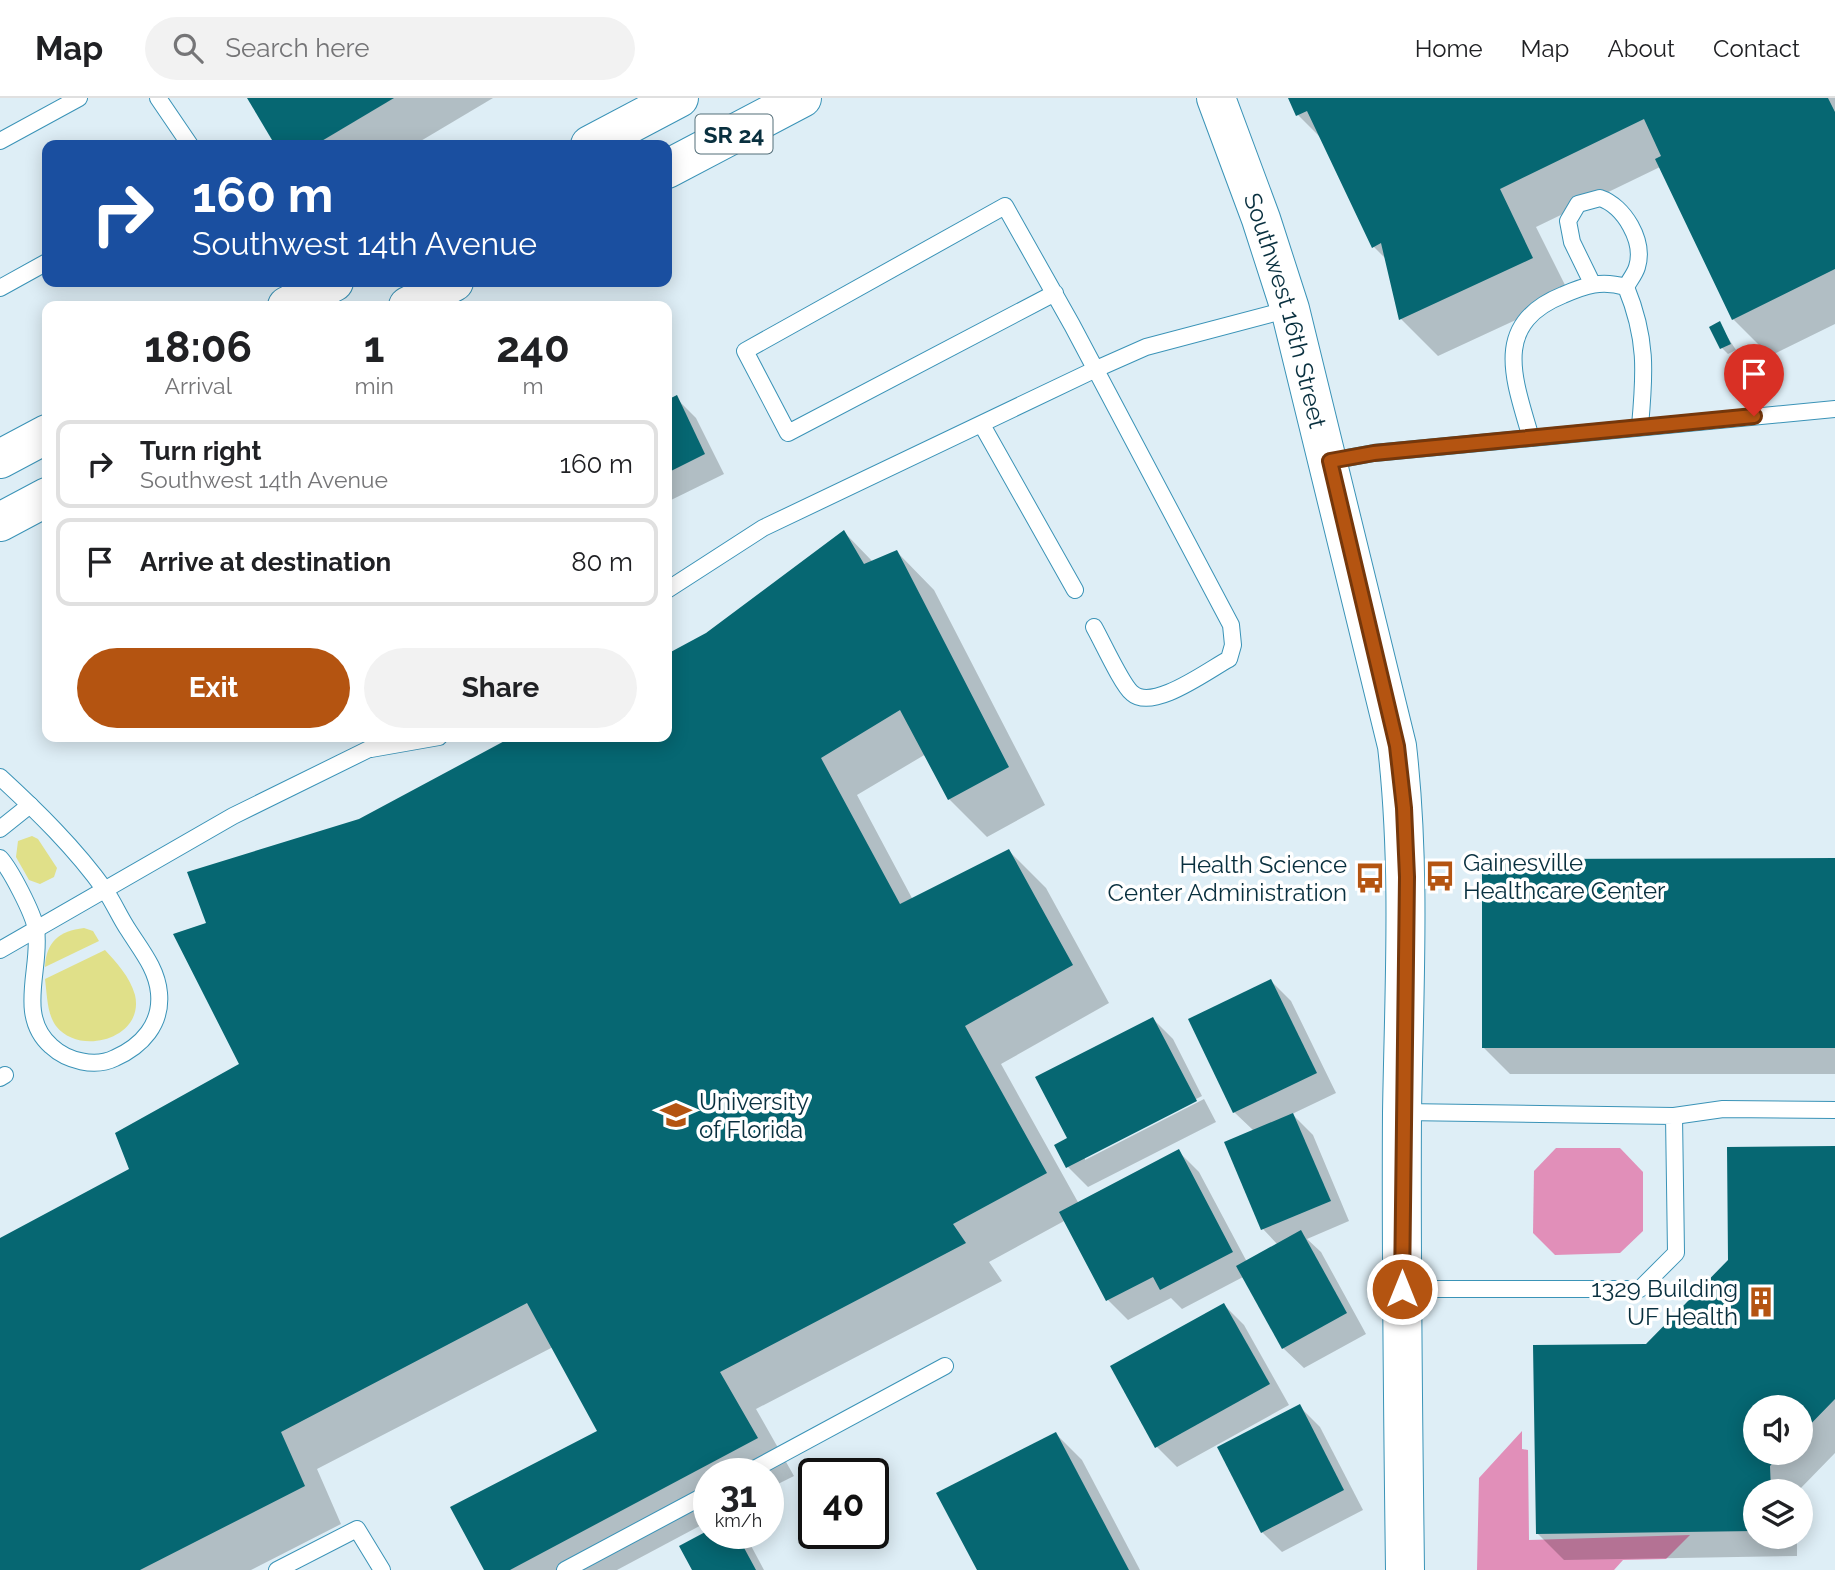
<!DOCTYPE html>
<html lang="en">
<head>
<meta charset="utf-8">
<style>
  :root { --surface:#fff; --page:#f2f2f2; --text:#202124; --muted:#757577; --line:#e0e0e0; --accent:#b45411 }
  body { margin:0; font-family:Raleway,sans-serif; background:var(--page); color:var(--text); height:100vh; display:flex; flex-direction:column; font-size:26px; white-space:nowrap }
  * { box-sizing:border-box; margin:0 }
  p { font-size:23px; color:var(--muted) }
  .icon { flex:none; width:38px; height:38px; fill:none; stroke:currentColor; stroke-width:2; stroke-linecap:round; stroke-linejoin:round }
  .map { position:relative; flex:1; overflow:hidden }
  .sheet { position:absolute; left:42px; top:203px; width:630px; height:441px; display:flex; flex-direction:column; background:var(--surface); border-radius:14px; box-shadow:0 4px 18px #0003 }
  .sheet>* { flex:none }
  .banner { position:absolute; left:42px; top:42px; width:630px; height:147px; border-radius:14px; box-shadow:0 4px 18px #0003; background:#1a4fa0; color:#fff; overflow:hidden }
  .buttons { position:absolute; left:1743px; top:1297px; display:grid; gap:14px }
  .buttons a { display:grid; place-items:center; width:70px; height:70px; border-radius:50%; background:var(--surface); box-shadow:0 4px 18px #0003; font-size:35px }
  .speed { position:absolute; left:693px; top:1360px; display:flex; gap:14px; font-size:35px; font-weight:700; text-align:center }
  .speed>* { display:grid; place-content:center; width:91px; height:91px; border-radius:50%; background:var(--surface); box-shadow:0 4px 18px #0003; line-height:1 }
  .speed small { font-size:18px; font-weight:400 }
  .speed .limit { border:4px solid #111; border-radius:10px; background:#fff; color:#111 }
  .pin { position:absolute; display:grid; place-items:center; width:60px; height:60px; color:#fff; margin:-72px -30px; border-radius:50% 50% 50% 0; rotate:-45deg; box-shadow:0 0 7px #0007 }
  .pin .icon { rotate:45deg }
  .me { position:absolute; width:77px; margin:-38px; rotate:0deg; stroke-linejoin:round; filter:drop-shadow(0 0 5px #0008) }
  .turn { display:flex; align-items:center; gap:24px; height:147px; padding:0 35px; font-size:32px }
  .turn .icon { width:91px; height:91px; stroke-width:2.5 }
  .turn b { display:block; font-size:49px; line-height:60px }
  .eta { display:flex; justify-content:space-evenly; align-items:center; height:119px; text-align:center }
  .eta b { font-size:42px; font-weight:700; line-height:49px }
  .primary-button { display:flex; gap:14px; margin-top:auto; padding:14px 35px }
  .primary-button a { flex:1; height:80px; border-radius:42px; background:var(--accent); color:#fff; font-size:28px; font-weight:700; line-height:80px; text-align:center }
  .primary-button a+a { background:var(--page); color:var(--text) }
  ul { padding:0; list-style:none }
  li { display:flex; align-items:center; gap:21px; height:88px; margin:0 14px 10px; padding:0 21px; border:4px solid var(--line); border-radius:14px }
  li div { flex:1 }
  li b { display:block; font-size:26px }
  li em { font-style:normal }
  header { display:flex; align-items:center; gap:42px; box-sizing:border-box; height:98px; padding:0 35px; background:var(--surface); border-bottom:2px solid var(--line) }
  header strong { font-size:33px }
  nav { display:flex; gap:38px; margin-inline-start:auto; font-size:24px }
  .search { width:490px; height:63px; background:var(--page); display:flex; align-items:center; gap:18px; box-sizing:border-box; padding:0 24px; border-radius:38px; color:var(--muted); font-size:26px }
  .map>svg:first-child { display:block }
  .green { fill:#e0e089 }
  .water { fill:#e18fb9 }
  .shadow { fill:#0003; fill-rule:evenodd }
  .building { fill:#066772 }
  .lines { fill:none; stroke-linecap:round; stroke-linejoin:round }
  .service-casing { stroke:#3a93b7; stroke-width:18 }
  .tertiary-casing { stroke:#3a93b7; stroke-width:40 }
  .primary-casing { stroke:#3a93b7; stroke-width:40 }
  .service { stroke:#fff; stroke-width:16 }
  .tertiary { stroke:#fff; stroke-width:38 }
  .primary { stroke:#fff; stroke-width:38 }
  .route-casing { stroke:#75370b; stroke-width:18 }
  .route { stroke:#b45411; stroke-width:12 }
  .labels { text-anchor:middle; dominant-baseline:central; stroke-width:7; stroke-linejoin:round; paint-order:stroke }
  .shield { fill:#fff; stroke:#536e79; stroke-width:2 }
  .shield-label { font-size:23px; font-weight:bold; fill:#09303f }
  .street-label { font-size:24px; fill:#09303f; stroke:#fff }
  .poi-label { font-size:24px; fill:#09303f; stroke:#fff; text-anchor:start }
</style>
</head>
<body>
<header>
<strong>Map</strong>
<div class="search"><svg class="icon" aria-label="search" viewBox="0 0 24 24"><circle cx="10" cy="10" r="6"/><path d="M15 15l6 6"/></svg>Search here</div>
<nav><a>Home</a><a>Map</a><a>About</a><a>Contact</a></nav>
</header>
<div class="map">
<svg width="1835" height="1472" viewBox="0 0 1835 1472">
  <rect width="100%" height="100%" fill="#deeef6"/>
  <g class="green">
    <polygon points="32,738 38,741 57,770 54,779 40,786 29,782 16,759 18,743"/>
    <path d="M84,830L93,833L99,843L45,869C46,844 59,833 84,830Z"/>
    <path d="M105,852C117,865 130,879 135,897C145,940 80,959 56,928C47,916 47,896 45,881Z"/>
  </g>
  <g class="water">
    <polygon points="1556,1050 1620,1050 1643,1074 1643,1133 1620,1155 1555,1157 1533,1135 1534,1073"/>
    <polygon points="1522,1333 1522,1351 1528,1352 1529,1442 1690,1437 1666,1461 1623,1462 1614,1472 1477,1472 1479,1380"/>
  </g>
  <g class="shadow">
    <polygon points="249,0 493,0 414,47 277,47"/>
    <polygon points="1290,0 1835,0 1835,226 1770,258 1733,221 1660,69 1536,129 1570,197 1438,258 1401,221 1387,162 1374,149 1323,42 1298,17"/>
    <polygon points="1719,226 1736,252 1728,256 1722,250"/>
    <polygon points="676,300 696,320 724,376 667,404 667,304"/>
    <polygon points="844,434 873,464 897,454 934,492 1045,707 987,739 949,701 926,656 857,697 913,802 1009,753 1046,790 1109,905 1001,966 1079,1106 1179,1054 1199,1074 1247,1164 1278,1147 1263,1131 1226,1045 1254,1033 1234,1014 1271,883 1291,903 1336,995 1292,1016 1313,1037 1349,1123 1307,1141 1321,1154 1366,1236 1304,1270 1283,1250 1243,1179 1182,1211 1171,1200 1128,1222 1108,1202 1066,1122 989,1164 1002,1183 756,1311 794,1378 768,1391 768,1376 709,1376 709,1423 617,1472 486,1472 599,1333 553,1249 317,1371 341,1426 251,1472 0,1472 0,1142 132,1072 241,967 208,826 360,723 516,639 667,639 667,558 706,536"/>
    <polygon points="1835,762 1835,976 1510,976 1483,949"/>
    <polygon points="1153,921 1173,941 1202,998 1085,1058 1085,1062 1204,1001 1216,1024 1088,1089 1068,1069 1069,1041"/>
    <path d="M1835,1049V1355L1798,1393H1755V1438H1797V1458L1564,1462L1537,1435L1730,1163ZM1755,1309H1801V1354H1755Z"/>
    <polygon points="1224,1207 1244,1227 1289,1307 1177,1369 1157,1349 1112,1269"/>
    <polygon points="1299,1308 1320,1329 1363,1412 1282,1454 1262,1434"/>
    <polygon points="1056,1336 1082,1362 1140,1472 979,1472"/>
    <polygon points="709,1435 740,1435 749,1444 764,1472 694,1472"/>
  </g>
  <g class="building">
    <polygon points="247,0 394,0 315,47 275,47"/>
    <polygon points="1288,0 1828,0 1835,14 1835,171 1732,222 1655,61 1661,58 1644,21 1500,91 1533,160 1399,222 1381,145 1372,150 1307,13 1296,18"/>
    <polygon points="1720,223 1731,246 1720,251 1709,229"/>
    <polygon points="677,297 705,356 667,375 667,302"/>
    <polygon points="844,432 864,466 897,452 1009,669 948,702 900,612 821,660 900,806 1009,751 1073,867 965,928 1047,1075 953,1126 966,1145 720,1274 758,1340 510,1472 484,1472 450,1409 597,1333 527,1205 281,1334 305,1388 140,1472 0,1472 0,1140 129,1071 115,1035 239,966 173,836 206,825 187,774 359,721 512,639 667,639 667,556 706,535"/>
    <polygon points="1835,760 1835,950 1482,950 1482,761"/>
    <polygon points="1271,881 1317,975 1233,1015 1188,921"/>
    <polygon points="1153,919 1197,1003 1066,1070 1054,1047 1067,1040 1035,979"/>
    <polygon points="1293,1015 1331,1103 1261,1132 1224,1044"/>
    <polygon points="1835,1048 1835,1301 1801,1336 1801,1309 1755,1309 1755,1354 1783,1354 1770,1368 1771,1393 1755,1393 1755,1433 1536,1436 1533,1247 1646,1246 1728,1162 1727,1049"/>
    <polygon points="1179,1051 1233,1154 1160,1192 1153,1179 1106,1203 1059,1114"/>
    <polygon points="1301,1132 1347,1215 1282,1251 1236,1168"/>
    <polygon points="1224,1205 1270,1286 1155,1350 1110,1268"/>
    <polygon points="1300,1306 1344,1392 1261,1435 1217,1349"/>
    <polygon points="1056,1334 1129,1472 977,1472 936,1395"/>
    <polygon points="709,1432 709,1435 736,1435 756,1472 692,1472 679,1448"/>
  </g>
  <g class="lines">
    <g class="service-casing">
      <g id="service">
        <polyline points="158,0 190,47"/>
        <polyline points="0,43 79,0"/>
        <path d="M1592,185L1572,144L1568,123L1578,106L1600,100C1624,108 1645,143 1637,169C1635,176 1629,183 1626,189"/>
        <polyline points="0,190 47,164"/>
        <path d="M1055,195L788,335L745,253L1005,108L1072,227L1231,527L1233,547L1229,561C1208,572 1153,614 1132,595C1122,587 1102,543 1094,529"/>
        <polyline points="982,327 1075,492"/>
        <path d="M1531,340C1514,281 1491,226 1563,197C1586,187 1601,182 1626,189C1647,240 1645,274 1640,328"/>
        <polyline points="1330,363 1374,355 1835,311"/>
        <polyline points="667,492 763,430 1094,272 1146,249 1290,211"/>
        <polyline points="371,651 439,639"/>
        <path d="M0,679C37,713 75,750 105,792C114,805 120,820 129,833C141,852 157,871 159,895C162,926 142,948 115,960C95,970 67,963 51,948C16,917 42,869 36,831C33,815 11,772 0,760"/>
        <polyline points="0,731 30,707"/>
        <polyline points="0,852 233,718 369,651 383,639"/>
        <polyline points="0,980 5,977"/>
        <polyline points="1674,1018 1723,1011 1835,1012"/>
        <polyline points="1402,1191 1640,1191 1676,1155 1674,1018 1403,1014"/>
        <polyline points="745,1376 945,1268"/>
        <polyline points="277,1472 357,1431 382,1472"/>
        <polyline points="565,1472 709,1395"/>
      </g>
    </g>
    <g class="tertiary-casing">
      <g id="tertiary">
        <path id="s1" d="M1216,0L1261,121L1290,211L1397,648C1411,770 1404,892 1402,1015C1401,1167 1403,1320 1405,1472"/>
      </g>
    </g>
    <g class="primary-casing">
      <g id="primary">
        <polyline points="590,47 679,0"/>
        <polyline points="667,71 802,0"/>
        <polyline points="287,208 334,184"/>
        <polyline points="408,208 454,184"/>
        <polyline points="0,361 47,336"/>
        <polyline points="0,424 47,399"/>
      </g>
    </g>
    <use href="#service" class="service"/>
    <use href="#tertiary" class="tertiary"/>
    <use href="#primary" class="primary"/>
  </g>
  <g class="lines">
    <g class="route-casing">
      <polyline id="route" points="1402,1191 1407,779 1404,710 1397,648 1330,363 1374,355 1754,318"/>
    </g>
    <use href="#route" class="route"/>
  </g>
  <defs>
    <g id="bus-bare" transform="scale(2.415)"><path d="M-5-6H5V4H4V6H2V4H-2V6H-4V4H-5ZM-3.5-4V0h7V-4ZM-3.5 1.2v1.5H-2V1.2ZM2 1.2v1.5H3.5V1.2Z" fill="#b45411" stroke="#fff" stroke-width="2.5" paint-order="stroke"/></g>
    <g id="university-bare" transform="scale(2.415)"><path d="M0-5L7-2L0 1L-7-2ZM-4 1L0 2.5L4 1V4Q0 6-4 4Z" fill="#b45411" stroke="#fff" stroke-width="2.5" paint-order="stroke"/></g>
    <g id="building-bare" transform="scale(2.415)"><path d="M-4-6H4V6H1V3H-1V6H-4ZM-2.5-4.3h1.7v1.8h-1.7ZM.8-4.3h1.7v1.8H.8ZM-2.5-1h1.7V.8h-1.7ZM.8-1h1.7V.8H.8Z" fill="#b45411" stroke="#fff" stroke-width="2.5" paint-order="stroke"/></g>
  </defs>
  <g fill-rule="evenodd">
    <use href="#bus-bare" x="1440" y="778"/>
    <use href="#bus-bare" x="1370" y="780"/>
    <use href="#university-bare" x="676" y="1017"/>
    <use href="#building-bare" x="1761" y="1204"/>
  </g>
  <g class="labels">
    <rect class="shield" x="695.5" y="16.5" width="77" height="39" rx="5"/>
    <g class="shield-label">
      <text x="734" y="36">SR 24</text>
    </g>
    <g class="street-label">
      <text stroke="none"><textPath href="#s1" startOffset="224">Southwest 16th Street</textPath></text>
    </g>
    <g class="poi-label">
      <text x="1463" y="764">Gainesville<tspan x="1463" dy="28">Healthcare Center</tspan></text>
      <text x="1347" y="766" text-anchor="end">Health Science<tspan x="1347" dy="28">Center Administration</tspan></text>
      <text x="699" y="1003">University<tspan x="699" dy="28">of Florida</tspan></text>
      <text x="1738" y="1190" text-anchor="end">1329 Building<tspan x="1738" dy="28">UF Health</tspan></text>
    </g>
  </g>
</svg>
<div class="buttons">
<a><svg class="icon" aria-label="sound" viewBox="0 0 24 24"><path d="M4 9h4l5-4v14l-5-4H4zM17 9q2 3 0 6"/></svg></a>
<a><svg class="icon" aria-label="layers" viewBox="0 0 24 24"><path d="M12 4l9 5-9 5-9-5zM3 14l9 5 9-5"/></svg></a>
</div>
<div class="speed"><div>31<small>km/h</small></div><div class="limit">40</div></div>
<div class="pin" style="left:1754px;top:318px;background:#d93025"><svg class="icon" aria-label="arrive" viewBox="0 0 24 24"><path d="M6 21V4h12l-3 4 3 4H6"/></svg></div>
<svg class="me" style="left:1402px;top:1191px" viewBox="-20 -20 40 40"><circle r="17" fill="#b45411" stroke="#fff" stroke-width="3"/><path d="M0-11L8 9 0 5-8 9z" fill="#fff"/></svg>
<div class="banner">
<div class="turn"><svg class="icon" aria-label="right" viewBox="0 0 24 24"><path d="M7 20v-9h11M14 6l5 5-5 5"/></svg><div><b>160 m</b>Southwest 14th Avenue</div></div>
</div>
<section class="sheet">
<div class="eta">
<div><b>18:06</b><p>Arrival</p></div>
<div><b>1</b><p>min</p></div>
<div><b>240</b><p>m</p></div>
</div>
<ul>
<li><svg class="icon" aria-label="right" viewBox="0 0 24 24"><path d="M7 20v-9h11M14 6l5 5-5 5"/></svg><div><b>Turn right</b><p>Southwest 14th Avenue</p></div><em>160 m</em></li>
<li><svg class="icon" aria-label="arrive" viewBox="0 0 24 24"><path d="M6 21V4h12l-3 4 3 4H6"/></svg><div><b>Arrive at destination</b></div><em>80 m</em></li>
</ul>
<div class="primary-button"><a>Exit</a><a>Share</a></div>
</section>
</div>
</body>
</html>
